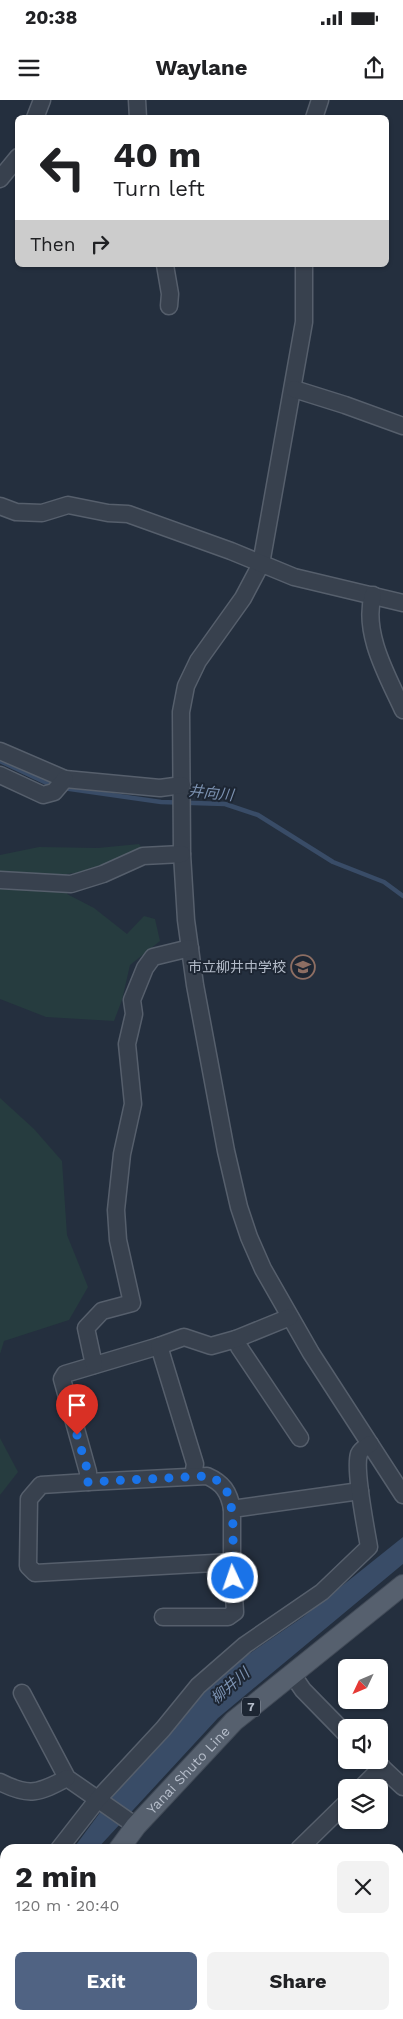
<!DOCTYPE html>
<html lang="en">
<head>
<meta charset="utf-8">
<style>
  :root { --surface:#fff; --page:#f2f2f2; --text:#202124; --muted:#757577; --accent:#506383 }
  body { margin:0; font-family:"Work Sans","Noto Sans JP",sans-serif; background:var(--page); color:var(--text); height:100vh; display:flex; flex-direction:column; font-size:19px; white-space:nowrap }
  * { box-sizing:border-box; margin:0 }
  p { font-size:16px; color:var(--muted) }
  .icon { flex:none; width:28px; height:28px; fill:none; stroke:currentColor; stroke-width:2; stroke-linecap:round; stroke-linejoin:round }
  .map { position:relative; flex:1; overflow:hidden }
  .side { position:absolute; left:0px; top:1744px; width:404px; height:176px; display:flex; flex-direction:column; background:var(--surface); border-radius:15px 15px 0 0; box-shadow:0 1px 4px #0004 }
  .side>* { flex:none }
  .guide { position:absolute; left:15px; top:15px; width:374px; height:152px; border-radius:8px; box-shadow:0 1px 4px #0004; background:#fff; color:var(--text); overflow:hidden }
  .needle { width:32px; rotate:226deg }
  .buttons { position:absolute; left:338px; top:1559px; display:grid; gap:10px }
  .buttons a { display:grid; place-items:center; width:50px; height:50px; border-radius:8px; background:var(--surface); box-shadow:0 1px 4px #0004; font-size:25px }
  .pin { position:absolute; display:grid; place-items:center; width:42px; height:42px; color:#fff; margin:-51px -21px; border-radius:50% 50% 50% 0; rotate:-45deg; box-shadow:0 0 5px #0007 }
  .pin .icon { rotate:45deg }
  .me { position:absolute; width:55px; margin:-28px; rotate:357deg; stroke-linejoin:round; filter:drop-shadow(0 0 4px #0008) }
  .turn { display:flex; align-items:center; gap:18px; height:105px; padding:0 15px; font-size:22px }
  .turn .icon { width:65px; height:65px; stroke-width:2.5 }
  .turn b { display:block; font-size:35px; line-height:42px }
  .then { display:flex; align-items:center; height:48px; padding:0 15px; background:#0003; gap:10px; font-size:19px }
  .round { display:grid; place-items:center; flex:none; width:52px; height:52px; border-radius:8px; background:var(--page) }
  .head { display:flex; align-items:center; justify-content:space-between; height:85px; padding:0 15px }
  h1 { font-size:30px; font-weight:700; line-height:38px }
  .action { display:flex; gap:10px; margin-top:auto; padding:10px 15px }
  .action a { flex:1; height:58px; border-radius:8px; background:var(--accent); color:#fff; font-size:20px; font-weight:700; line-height:58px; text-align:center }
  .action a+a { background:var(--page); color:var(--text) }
  .status { display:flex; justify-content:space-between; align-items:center; height:35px; padding:0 25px; background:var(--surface); direction:ltr }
  .status svg { height:14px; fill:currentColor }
  header { display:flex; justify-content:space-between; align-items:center; height:65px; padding:0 15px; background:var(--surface); font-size:22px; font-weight:700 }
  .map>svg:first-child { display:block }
  .green { fill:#263c3f }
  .water { fill:#394c67 }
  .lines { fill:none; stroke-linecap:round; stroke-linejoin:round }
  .stream { stroke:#394c67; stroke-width:4.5 }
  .minor-casing { stroke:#565f6c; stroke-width:19 }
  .major-casing { stroke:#414a57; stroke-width:22 }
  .minor { stroke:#38414e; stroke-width:16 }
  .major { stroke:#56606e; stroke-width:20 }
  .route { stroke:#1a73e8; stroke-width:9; stroke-dasharray:0 16.2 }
  .labels { text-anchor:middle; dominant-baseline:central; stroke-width:4; stroke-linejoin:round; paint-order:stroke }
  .shield { fill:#1d2633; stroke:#878f9c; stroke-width:1 }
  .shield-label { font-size:12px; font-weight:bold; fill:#b4bcc9 }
  .poi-label { font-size:14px; fill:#b4bcc9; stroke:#1d2633; text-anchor:end }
  .street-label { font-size:14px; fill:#b4bcc9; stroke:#1d2633 }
  .water-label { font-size:15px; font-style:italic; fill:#7c92b1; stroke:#1d2633 }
</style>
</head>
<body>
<div class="status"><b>20:38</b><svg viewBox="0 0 49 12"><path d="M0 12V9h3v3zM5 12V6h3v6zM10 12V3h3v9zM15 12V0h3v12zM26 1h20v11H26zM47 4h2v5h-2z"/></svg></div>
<header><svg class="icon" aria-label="menu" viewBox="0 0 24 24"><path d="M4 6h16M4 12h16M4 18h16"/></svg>Waylane<svg class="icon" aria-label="share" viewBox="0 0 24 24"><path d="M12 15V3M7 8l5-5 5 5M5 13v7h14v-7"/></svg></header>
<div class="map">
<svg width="403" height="1919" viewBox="0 0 403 1919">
  <rect width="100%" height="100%" fill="#242f3e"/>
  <g class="green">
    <polygon points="139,744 145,752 94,771 67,774 67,794 94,808 127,834 144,816 155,819 160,841 130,865 122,900 114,921 46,917 0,899 0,755 39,747 98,748"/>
    <polygon points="0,998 34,1029 62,1061 67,1135 88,1187 69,1220 4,1241 0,1254"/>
    <polygon points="0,1338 18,1372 0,1395"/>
  </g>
  <g class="water">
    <polygon points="403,1437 403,1464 218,1618 97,1749 73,1749 113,1695 210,1585 246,1556 303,1517"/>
    <polygon points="5,1857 5,1912 0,1919 0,1867"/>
  </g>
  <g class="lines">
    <g class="stream">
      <polyline points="0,661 53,686"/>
      <polyline points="63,688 161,702 225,704 258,715 333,762 384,782 403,796"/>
    </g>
    <g class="minor-casing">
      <g id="minor">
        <polyline points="137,0 138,18"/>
        <polyline points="35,18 42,0"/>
        <polyline points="314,18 320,0"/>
        <polyline points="0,79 18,57"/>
        <polyline points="165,165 170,194 169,206"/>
        <polyline points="304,165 304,222 261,464 243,498 198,561 186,586 181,612 182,754 186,820 195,885 226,1051 239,1107 249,1137 263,1169 311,1253 403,1395"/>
        <polyline points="294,289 345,305 403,326"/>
        <polyline points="0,406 16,412 42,413 68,405 108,413 128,414 231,451 294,477 403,503"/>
        <path d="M373,495C362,533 388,577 403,610"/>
        <polyline points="0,651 65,679 160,688 182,685"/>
        <polyline points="0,675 43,695 54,692 65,679"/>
        <polyline points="0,780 71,784 103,774 143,756 182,754"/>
        <polyline points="236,1239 239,1247 300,1338"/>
        <polyline points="159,1246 65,1274 62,1279 88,1372 88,1382 41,1385 29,1399 28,1466 35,1473 232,1462"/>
        <polyline points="94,1265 86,1228 102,1211 132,1203 118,1140 116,1110 122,1054 133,1004 127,944 134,914 132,900 145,868 153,857 190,848"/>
        <polyline points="193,1376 195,1364 159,1246 184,1237 211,1246 236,1239 290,1217"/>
        <path d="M88,1382L207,1376C223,1383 229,1392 232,1409"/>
        <polyline points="163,1517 228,1517 235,1512 232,1462 232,1409 360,1391"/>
        <polyline points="292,1574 303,1590 346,1634"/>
        <polyline points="22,1593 67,1678 136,1726"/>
        <polyline points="374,1660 403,1687"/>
        <path d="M0,1682C29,1697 39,1693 67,1678"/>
        <polyline points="361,1688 382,1667"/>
        <path d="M59,1749L98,1699L163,1629L198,1586L245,1545L322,1492L369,1447C366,1429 354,1369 359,1354C361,1349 366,1347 370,1344"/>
        <polyline points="299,1749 346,1703"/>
        <polyline points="0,1851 5,1841"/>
        <polyline points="267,1915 271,1919"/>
        <polyline points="177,1919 181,1915"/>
      </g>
    </g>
    <g class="major-casing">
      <g id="major">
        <path id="s1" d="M119,1749L136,1726L234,1621L403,1485"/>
        <polyline points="18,1919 20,1915"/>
      </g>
    </g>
    <use href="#minor" class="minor"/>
    <use href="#major" class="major"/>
  </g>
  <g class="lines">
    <path class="route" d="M77,1335L88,1372V1382L207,1376C211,1378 218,1380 221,1383C239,1400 231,1454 233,1478"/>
  </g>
  <defs>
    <g id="school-ring" transform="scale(1.25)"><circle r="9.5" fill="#1d2633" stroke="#8d6e63" stroke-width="1.5"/><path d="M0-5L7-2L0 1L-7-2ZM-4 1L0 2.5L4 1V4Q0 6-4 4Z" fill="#8d6e63"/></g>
  </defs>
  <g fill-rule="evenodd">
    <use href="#school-ring" x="303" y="867"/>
  </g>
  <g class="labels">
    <rect class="shield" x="242" y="1597.5" width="18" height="19" rx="4"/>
    <g class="shield-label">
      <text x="251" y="1607">7</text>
    </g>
    <g class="poi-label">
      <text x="286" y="867">市立柳井中学校</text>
    </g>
    <g class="street-label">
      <text stroke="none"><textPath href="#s1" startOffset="105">Yanai Shuto Line</textPath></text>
    </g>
    <g class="water-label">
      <text transform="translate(211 693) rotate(6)">井向川</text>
      <text transform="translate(230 1586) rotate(-41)">柳井川</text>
    </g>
  </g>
</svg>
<div class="buttons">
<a><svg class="needle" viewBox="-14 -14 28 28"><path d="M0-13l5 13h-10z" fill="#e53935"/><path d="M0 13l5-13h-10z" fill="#757577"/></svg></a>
<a><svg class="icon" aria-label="sound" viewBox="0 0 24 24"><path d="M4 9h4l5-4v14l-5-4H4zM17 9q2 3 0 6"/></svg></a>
<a><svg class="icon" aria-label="layers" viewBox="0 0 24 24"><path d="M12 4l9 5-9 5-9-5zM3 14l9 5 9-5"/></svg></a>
</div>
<div class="pin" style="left:77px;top:1335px;background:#d93025"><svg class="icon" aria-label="arrive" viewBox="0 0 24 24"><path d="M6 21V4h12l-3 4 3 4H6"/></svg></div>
<svg class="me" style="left:233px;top:1478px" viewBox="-20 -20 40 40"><circle r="17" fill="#1a73e8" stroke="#fff" stroke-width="3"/><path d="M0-11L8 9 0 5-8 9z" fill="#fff"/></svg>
<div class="guide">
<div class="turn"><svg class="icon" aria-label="left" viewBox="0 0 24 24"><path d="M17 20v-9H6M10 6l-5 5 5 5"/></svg><div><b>40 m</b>Turn left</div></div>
<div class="then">Then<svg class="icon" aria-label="right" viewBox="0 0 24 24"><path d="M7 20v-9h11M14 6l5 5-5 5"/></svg></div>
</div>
<section class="side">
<div class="head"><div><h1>2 min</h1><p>120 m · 20:40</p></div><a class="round"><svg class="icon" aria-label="close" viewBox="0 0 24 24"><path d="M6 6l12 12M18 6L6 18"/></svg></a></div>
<div class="action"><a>Exit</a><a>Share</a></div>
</section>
</div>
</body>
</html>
